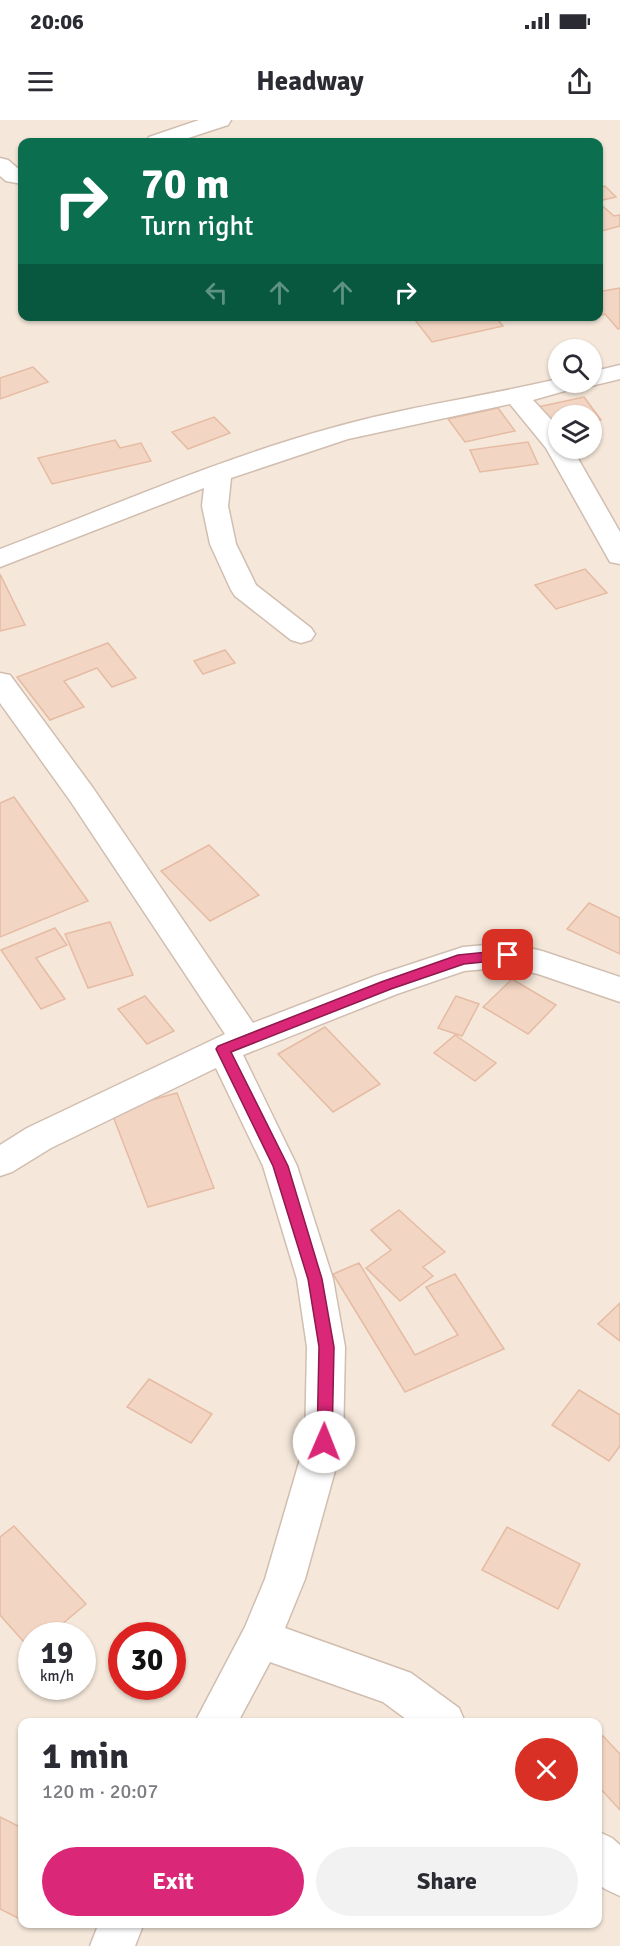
<!DOCTYPE html>
<html lang="en">
<head>
<meta charset="utf-8">
<style>
  :root { --surface:#fff; --page:#f2f2f3; --text:#2b2b33; --muted:#7c7c81; --accent:#db2777 }
  body { margin:0; font-family:Signika,sans-serif; background:var(--page); color:var(--text); height:100vh; display:flex; flex-direction:column; font-size:22px; white-space:nowrap }
  * { box-sizing:border-box; margin:0 }
  p { font-size:20px; color:var(--muted) }
  .icon { flex:none; width:33px; height:33px; fill:none; stroke:currentColor; stroke-width:2; stroke-linecap:round; stroke-linejoin:round }
  .map { position:relative; flex:1; overflow:hidden }
  .sheet { position:absolute; left:18px; top:1598px; width:584px; height:210px; display:flex; flex-direction:column; background:var(--surface); border-radius:12px; box-shadow:0 2px 4px #0004 }
  .sheet>* { flex:none }
  .top-card { position:absolute; left:18px; top:18px; width:585px; height:183px; border-radius:12px; box-shadow:0 2px 4px #0004; background:#0b6e4f; color:#fff; overflow:hidden }
  .tools { position:absolute; left:548px; top:219px; display:grid; gap:12px }
  .tools a { display:grid; place-items:center; width:54px; height:54px; border-radius:50%; background:var(--surface); box-shadow:0 2px 4px #0004; font-size:30px }
  .speed { position:absolute; left:18px; top:1502px; display:flex; gap:12px; font-size:30px; font-weight:700; text-align:center }
  .speed>* { display:grid; place-content:center; width:78px; height:78px; border-radius:50%; background:var(--surface); box-shadow:0 2px 4px #0004; line-height:1 }
  .speed small { font-size:15px; font-weight:400 }
  .speed .limit { border:9px solid #d22; background:#fff; color:#111 }
  .pin { position:absolute; display:grid; place-items:center; width:51px; height:51px; color:#fff; margin:-26px; border-radius:12px; box-shadow:0 3px 9px #0006 }
  .me { position:absolute; width:66px; margin:-33px; rotate:1deg; stroke-linejoin:round; filter:drop-shadow(0 0 4px #0008) }
  .turn { display:flex; align-items:center; gap:21px; height:126px; padding:0 24px; font-size:27px }
  .turn .icon { width:78px; height:78px; stroke-width:2.5 }
  .turn b { display:block; font-size:42px; line-height:51px }
  .lanes { display:flex; align-items:center; height:57px; padding:0 24px; background:#0003; justify-content:center; gap:30px; direction:ltr }
  .lanes .off { opacity:.35 }
  .round { display:grid; place-items:center; flex:none; width:63px; height:63px; border-radius:32px; background:var(--page) }
  .overview { display:flex; align-items:center; justify-content:space-between; height:102px; padding:0 24px }
  h1 { font-size:36px; font-weight:800; line-height:45px }
  .primary-button { display:flex; gap:12px; margin-top:auto; padding:12px 24px }
  .primary-button a { flex:1; height:69px; border-radius:36px; background:var(--accent); color:#fff; font-size:24px; font-weight:800; line-height:69px; text-align:center }
  .primary-button a+a { background:var(--page); color:var(--text) }
  .status { display:flex; justify-content:space-between; align-items:center; height:42px; padding:0 30px; background:var(--surface); direction:ltr }
  .status svg { height:16px; fill:currentColor }
  header { display:flex; justify-content:space-between; align-items:center; height:78px; padding:0 24px; background:var(--surface); font-size:27px; font-weight:800 }
  .map>svg:first-child { display:block }
  .residential { fill:#f5e8da; fill-rule:evenodd }
  .building { fill:#f3d5c3; stroke:#e6bba3; stroke-width:1.5 }
  .lines { fill:none; stroke-linecap:round; stroke-linejoin:round }
  .street-casing { stroke:#d1beb0; stroke-width:3 }
  .street { fill:#fff; fill-rule:evenodd }
  .route { fill:#db2777; stroke:#8e194d; stroke-width:1.5 }
</style>
</head>
<body>
<div class="status"><b>20:06</b><svg viewBox="0 0 49 12"><path d="M0 12V9h3v3zM5 12V6h3v6zM10 12V3h3v9zM15 12V0h3v12zM26 1h20v11H26zM47 4h2v5h-2z"/></svg></div>
<header><svg class="icon" aria-label="menu" viewBox="0 0 24 24"><path d="M4 6h16M4 12h16M4 18h16"/></svg>Headway<svg class="icon" aria-label="share" viewBox="0 0 24 24"><path d="M12 15V3M7 8l5-5 5 5M5 13v7h14v-7"/></svg></header>
<div class="map">
<svg width="620" height="1826" viewBox="0 0 620 1826">
  <rect width="100%" height="100%" fill="#fdf6ec"/>
  <path class="residential" d="M0,0H620V1826H0ZM22,22H598V196H22ZM558,230H591V262H558ZM558,296H591V328H558ZM32,1515H82V1566H32ZM122,1515H172V1566H122ZM22,1602H597V1803H22Z"/>
  <g class="building">
    <polygon points="605,66 616,77 598,81 598,68"/>
    <polygon points="598,82 614,96 620,95 620,106 602,111 598,107"/>
    <polygon points="620,168 620,208 618,209 605,194 598,196 598,172"/>
    <polygon points="412,196 495,196 503,206 432,222"/>
    <polygon points="33,247 48,262 0,279 0,258"/>
    <polygon points="584,277 601,300 591,302 591,296 558,296 558,309 533,288"/>
    <polygon points="498,288 515,311 465,322 448,299"/>
    <polygon points="214,297 230,313 188,329 172,312"/>
    <polygon points="115,320 120,328 141,323 151,341 52,364 38,338"/>
    <polygon points="528,322 538,344 480,352 470,330"/>
    <polygon points="585,449 607,473 556,489 535,465"/>
    <polygon points="0,454 25,505 0,511"/>
    <polygon points="108,523 136,558 112,567 97,548 64,561 84,587 50,600 17,557"/>
    <polygon points="225,530 235,543 203,554 194,541"/>
    <polygon points="14,677 88,781 0,817 0,683"/>
    <polygon points="209,725 259,775 210,801 161,751"/>
    <polygon points="589,783 620,798 620,834 567,809"/>
    <polygon points="110,802 133,855 88,868 65,814"/>
    <polygon points="55,808 67,825 36,838 65,879 41,889 1,830"/>
    <polygon points="512,859 556,885 528,914 483,887"/>
    <polygon points="145,876 174,911 147,924 118,889"/>
    <polygon points="456,876 479,884 462,916 438,908"/>
    <polygon points="325,907 380,964 333,992 278,934"/>
    <polygon points="455,915 496,943 475,961 434,933"/>
    <polygon points="177,973 214,1068 148,1087 111,991"/>
    <polygon points="399,1090 445,1132 423,1147 433,1156 400,1181 366,1148 391,1130 371,1110"/>
    <polygon points="359,1143 415,1235 458,1215 426,1167 455,1154 504,1229 405,1272 333,1154"/>
    <polygon points="620,1183 620,1221 598,1204"/>
    <polygon points="149,1259 212,1294 191,1323 127,1287"/>
    <polygon points="579,1270 620,1295 620,1326 609,1341 552,1305"/>
    <polygon points="14,1406 86,1484 49,1515 32,1515 31,1530 0,1495 0,1417"/>
    <polygon points="507,1407 580,1444 558,1489 482,1450"/>
    <polygon points="603,1616 620,1634 620,1690 597,1665 597,1620"/>
    <polygon points="0,1697 22,1708 22,1800 0,1789"/>
  </g>
  <g class="lines">
    <g class="street-casing">
      <g id="street">
        <polygon points="199,0 231,0 228,5 176,22 146,22 149,17"/>
        <polygon points="0,38 8,40 22,52 22,64 6,61 0,56"/>
        <path d="M620,245V259L591,266L586,265L533,280L558,307V328H572L620,412V444L610,442L546,328L510,284L348,319L231,358L228,386L236,424L256,465L311,508L315,514L311,520L301,523L291,520L235,476L231,470L210,424L202,386L204,368L0,447V429C108,388 216,340 328,309C403,287 482,277 558,259V262H591V252Z"/>
        <polygon points="0,553 10,555 93,668 253,903 375,856 463,827 508,823 542,831 620,857 620,882 538,854 508,847 464,851 397,874 243,935 297,1046 333,1159 345,1227 343,1322 305,1459 285,1508 411,1553 459,1588 465,1602 410,1602 383,1582 270,1542 238,1602 195,1602 245,1507 265,1459 305,1322 307,1227 297,1159 263,1046 216,948 51,1028 12,1052 0,1056 0,1025 27,1008 225,914 71,682 0,583"/>
        <polygon points="597,1711 612,1718 620,1725 620,1776 605,1769 597,1763"/>
        <polygon points="99,1803 144,1803 135,1826 90,1826"/>
      </g>
    </g>
    <use href="#street" class="street"/>
  </g>
  <polygon class="route" points="508,830 512,832 514,835 512,839 464,844 391,869 231,932 288,1046 322,1159 334,1227 332,1322 330,1327 324,1329 319,1327 317,1322 319,1227 308,1159 273,1046 216,929 218,926 381,862 458,835"/>
</svg>
<div class="tools">
<a><svg class="icon" aria-label="search" viewBox="0 0 24 24"><circle cx="10" cy="10" r="6"/><path d="M15 15l6 6"/></svg></a>
<a><svg class="icon" aria-label="layers" viewBox="0 0 24 24"><path d="M12 4l9 5-9 5-9-5zM3 14l9 5 9-5"/></svg></a>
</div>
<div class="speed"><div>19<small>km/h</small></div><div class="limit">30</div></div>
<div class="pin" style="left:508px;top:835px;background:#d93025"><svg class="icon" aria-label="arrive" viewBox="0 0 24 24"><path d="M6 21V4h12l-3 4 3 4H6"/></svg></div>
<svg class="me" style="left:324px;top:1322px" viewBox="-20 -20 40 40"><circle r="19" fill="#fff"/><path d="M0-13L10 11 0 6-10 11z" fill="#db2777"/></svg>
<div class="top-card">
<div class="turn"><svg class="icon" aria-label="right" viewBox="0 0 24 24"><path d="M7 20v-9h11M14 6l5 5-5 5"/></svg><div><b>70 m</b>Turn right</div></div>
<div class="lanes"><svg class="icon off" aria-label="left" viewBox="0 0 24 24"><path d="M17 20v-9H6M10 6l-5 5 5 5"/></svg><svg class="icon off" aria-label="ahead" viewBox="0 0 24 24"><path d="M12 20V5M6 11l6-6 6 6"/></svg><svg class="icon off" aria-label="ahead" viewBox="0 0 24 24"><path d="M12 20V5M6 11l6-6 6 6"/></svg><svg class="icon" aria-label="right" viewBox="0 0 24 24"><path d="M7 20v-9h11M14 6l5 5-5 5"/></svg></div>
</div>
<section class="sheet">
<div class="overview"><div><h1>1 min</h1><p>120 m · 20:07</p></div><a class="round" style="background:#d93025;color:#fff"><svg class="icon" aria-label="close" viewBox="0 0 24 24"><path d="M6 6l12 12M18 6L6 18"/></svg></a></div>
<div class="primary-button"><a>Exit</a><a>Share</a></div>
</section>
</div>
</body>
</html>
